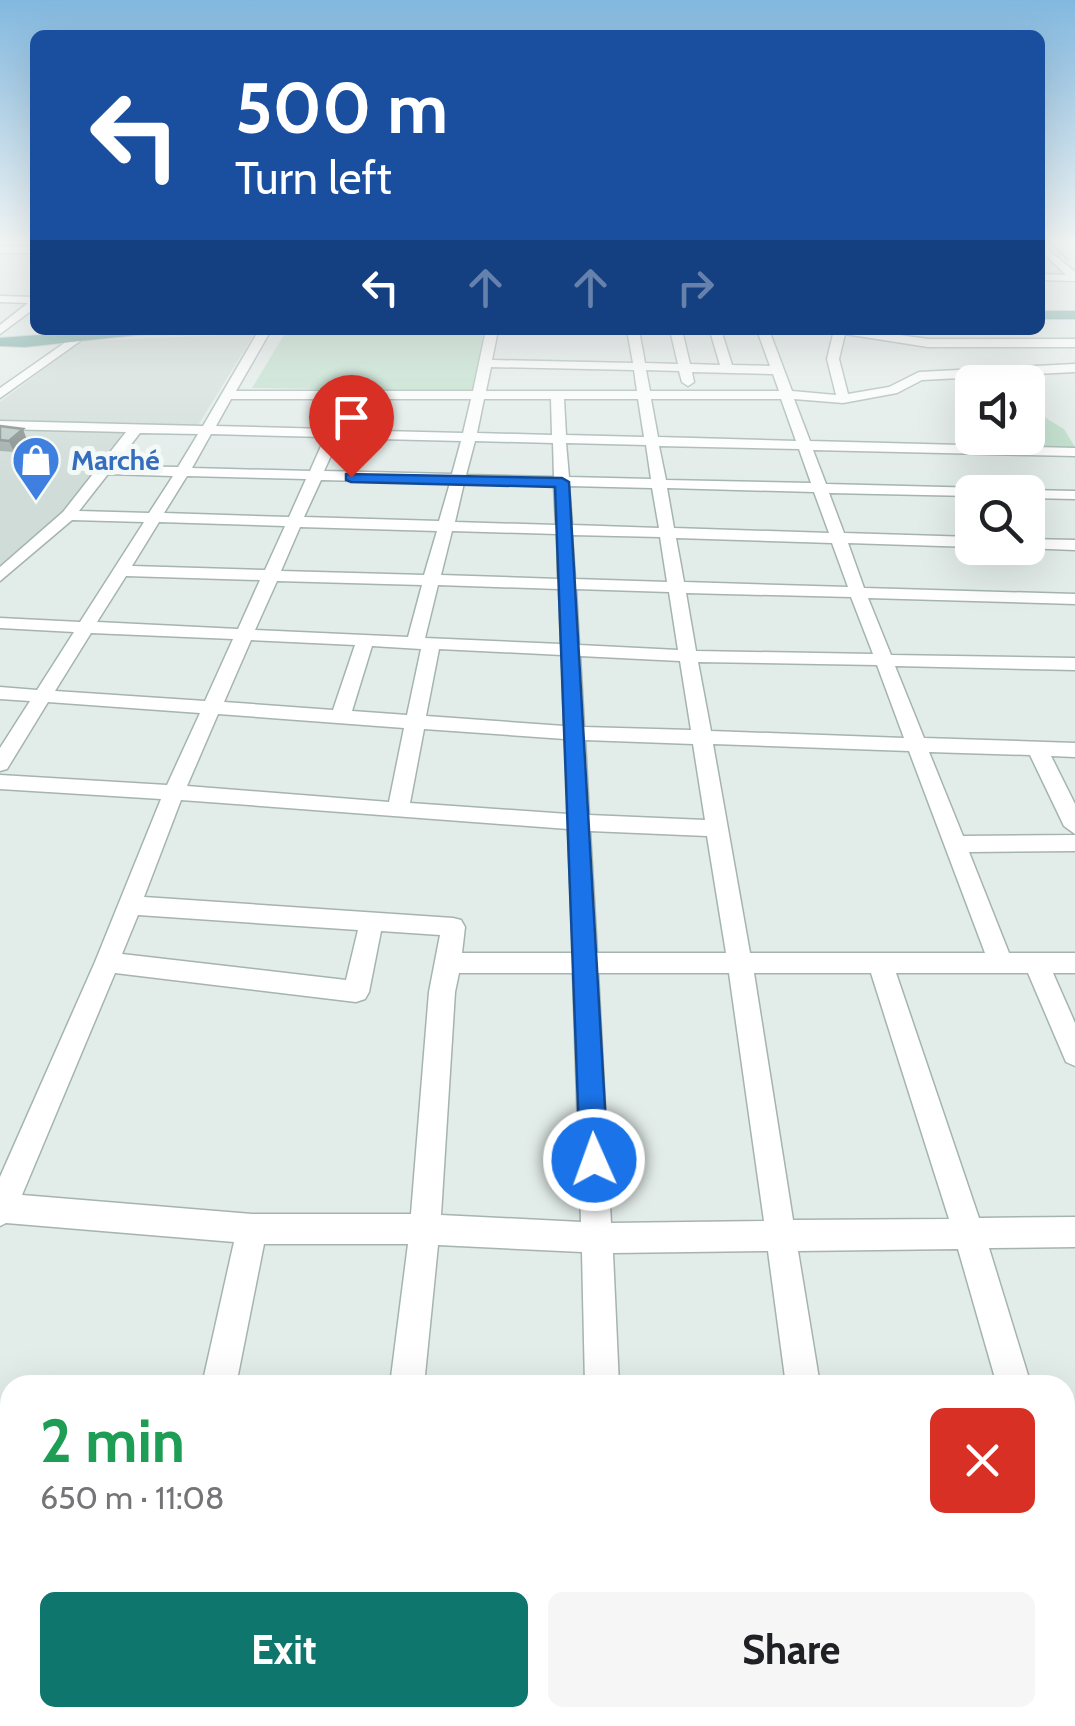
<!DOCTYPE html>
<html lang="en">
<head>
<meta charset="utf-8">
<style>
  :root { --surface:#fff; --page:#f6f6f6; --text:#202124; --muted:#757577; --accent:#0f766e }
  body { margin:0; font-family:Cabin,sans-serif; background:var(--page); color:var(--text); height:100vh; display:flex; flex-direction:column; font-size:38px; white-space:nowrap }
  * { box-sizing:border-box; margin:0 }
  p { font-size:32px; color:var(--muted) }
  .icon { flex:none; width:55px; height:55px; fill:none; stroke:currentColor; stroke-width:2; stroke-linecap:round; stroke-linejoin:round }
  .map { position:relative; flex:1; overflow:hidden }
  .panel { position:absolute; left:0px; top:1375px; width:1075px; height:352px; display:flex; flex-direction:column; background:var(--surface); border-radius:30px 30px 0 0; box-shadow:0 10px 40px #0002 }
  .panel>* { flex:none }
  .guide { position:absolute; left:30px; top:30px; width:1015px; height:305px; border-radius:15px; box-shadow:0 10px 40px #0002; background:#1a4fa0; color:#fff; overflow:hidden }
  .fabs { position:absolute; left:955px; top:365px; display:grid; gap:20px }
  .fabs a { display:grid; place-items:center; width:90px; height:90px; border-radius:15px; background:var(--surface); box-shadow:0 10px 40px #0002; font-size:50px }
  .pin { position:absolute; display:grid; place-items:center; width:85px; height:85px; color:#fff; margin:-102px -42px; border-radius:50% 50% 50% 0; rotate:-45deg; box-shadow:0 0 10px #0007 }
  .pin .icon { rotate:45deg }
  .me { position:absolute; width:110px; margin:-55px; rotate:358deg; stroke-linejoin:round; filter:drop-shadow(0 0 8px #0008) }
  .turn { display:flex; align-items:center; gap:35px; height:210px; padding:0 40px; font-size:45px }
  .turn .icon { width:130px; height:130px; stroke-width:2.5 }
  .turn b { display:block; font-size:70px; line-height:85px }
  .lanes { display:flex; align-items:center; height:95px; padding:0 40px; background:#0003; justify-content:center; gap:50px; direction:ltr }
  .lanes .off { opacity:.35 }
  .round { display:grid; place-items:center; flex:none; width:105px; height:105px; border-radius:15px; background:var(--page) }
  .summary { display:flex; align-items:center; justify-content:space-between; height:170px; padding:0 40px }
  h1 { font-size:60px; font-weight:700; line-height:75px; color:#1e9e55 }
  .button { display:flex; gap:20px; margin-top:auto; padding:20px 40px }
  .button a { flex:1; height:115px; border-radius:15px; background:var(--accent); color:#fff; font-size:40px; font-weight:700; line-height:115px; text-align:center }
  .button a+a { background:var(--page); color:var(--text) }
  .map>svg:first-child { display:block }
  .built { fill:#d0dcd8 }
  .green { fill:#bbddc8 }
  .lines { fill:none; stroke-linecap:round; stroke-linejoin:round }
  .stream { stroke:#8abed1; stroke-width:2.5 }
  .minor-casing { stroke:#a5b4b1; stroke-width:3 }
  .major-casing { stroke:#c1c9c8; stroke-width:2 }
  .minor { fill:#fff; fill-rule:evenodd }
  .major { fill:#66a299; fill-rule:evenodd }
  .wall { fill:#9daba7 }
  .shaded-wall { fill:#808b88 }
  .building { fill:#b7c7c2; stroke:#808b88; stroke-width:2.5 }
  .route { fill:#1a73e8; stroke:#114b97; stroke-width:2.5 }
  .labels { text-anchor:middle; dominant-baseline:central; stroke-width:10; stroke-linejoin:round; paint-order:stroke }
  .far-shop-label { font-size:28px; font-weight:bold; fill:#366cbe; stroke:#f2f9f6; text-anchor:start }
</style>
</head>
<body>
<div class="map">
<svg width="1075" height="1726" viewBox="0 0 1075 1726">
  <rect width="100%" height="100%" fill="#e2ece9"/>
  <g class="built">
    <polygon points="254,334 197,427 0,420 0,402 81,341"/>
    <polygon points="0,426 130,432 61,516 0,571"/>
  </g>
  <g class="green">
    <polygon points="287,330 486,330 472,391 252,388"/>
    <polygon points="1028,407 1064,429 1075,447 1039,451 1006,444 1001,438 1028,438"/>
  </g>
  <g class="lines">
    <g class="stream">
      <polyline points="1050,243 1068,260"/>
      <polyline points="141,334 169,334"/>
      <polyline points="177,334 259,332"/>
    </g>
    <g class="minor-casing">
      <g id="minor">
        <polygon points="1040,243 1075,272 1075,281 1040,280 1040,274 1066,275 1040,250"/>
        <rect x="0" y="247" width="35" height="6"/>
        <polygon points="0,296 35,297 35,308 0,334 0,325 28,303 0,302"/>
        <path d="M259,330H271L236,391H473L486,330H498L492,360L633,363L627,330H639L645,363L678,364L670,330H682L690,364L720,365L710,331L721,330L732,365L770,366L757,330H769L792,391L836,395L827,359L834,330H863L928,339H1075V347H928L845,334L839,359L848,394L889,387L919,372L1075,364V372L922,380L897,393L843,403L794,399L810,441L1075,448V456L813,450L826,484L983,488L990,492H972V496L829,493L844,533L972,537V547L848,543L864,588L1075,594V604L868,598L891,655L1075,658V670L895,666L924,738L1075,743V757L1051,756L1075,804V834L1064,826L1030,755L929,752L963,836L1075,835V851L969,852L1009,953H1075V973H1053L1075,1023V1066L1066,1062L1028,973H896L979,1218L1075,1217V1247L989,1248L1031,1385H997L958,1249L798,1251L820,1385H786L768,1251L613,1253L619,1385H585L582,1252L438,1245L424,1385H390L408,1244H264L236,1385H202L234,1242L6,1223L0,1226V1177L95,962L161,799L0,789V775L167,785L200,713L48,702L7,769L0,771V748L30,701L0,699V687L37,690L74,632L0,628V618L80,622L144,522L72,520L0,581V567L63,512L126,432L0,429V421L203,426ZM491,367L634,370L637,391H486ZM646,370L679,371L682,382L688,386L694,382L692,372L773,374L779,391H650ZM231,399H343L329,429L216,426ZM356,399H471L463,433L342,430ZM484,399H551L552,435L477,433ZM564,399H638L644,437L566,435ZM651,399H781L796,441L658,437ZM140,433L198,434L178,467L114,466ZM211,434L325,437L310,471L192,468ZM339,438L461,441L452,474L324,471ZM475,441L553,443L554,477L466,475ZM566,443L646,445L651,479L569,477ZM659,446L799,449L811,483L666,480ZM108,474L173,476L149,513L79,511ZM187,476L306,479L289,517L164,513ZM321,480L450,483L439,521L304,517ZM464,483L554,486L556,525L455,522ZM569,486L652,488L659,528L572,525ZM667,488L814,492L829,533L674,528ZM159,522L285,526L265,570L132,566ZM300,527L437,531L424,575L281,571ZM452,531L557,534L558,579L441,575ZM572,535L660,537L667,582L575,579ZM676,538L832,543L848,587L684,582ZM126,576L260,580L238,629L97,622ZM277,581L422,585L408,637L255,630ZM438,585L559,589L561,644L425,638ZM576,589L669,592L678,650L579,645ZM686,593L851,597L873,654L696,651ZM91,633L233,639L205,701L55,691ZM251,640L355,645L333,710L224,702ZM372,646L421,649L407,715L352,711ZM439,649L562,655L564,726L426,716ZM580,656L680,661L691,730L584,727ZM698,662L877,665L904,738L711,731ZM218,714L404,728L389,802L187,786ZM424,729L565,739L568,814L410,803ZM585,740L693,744L705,820L589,815ZM713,744L909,751L985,953H750ZM181,800L568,829L573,953H462L465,927L461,920L453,918L144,897ZM590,831L707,836L726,953H597ZM138,915L358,930L346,980L122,954ZM381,931L440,935L429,992L411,1214H252L22,1195L115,973L356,1002L365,999L369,992ZM459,973H573L581,1222L441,1215L455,992ZM598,973H729L764,1221L611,1223ZM754,973H871L949,1219L793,1220Z"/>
        <polygon points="73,337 83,339 0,398 0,388"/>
        <polygon points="1028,490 1075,491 1075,499 1028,498 1028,492 1022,492"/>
        <polygon points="1028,539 1075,540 1075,550 1023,548 1028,548"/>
        <polygon points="1065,1540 1075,1544 1075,1611 1065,1607"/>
        <polygon points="130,1718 170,1718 168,1726 128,1726"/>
        <polygon points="348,1718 388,1718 387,1726 347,1726"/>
        <rect x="593" y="1718" width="40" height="8"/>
        <polygon points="840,1718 880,1718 882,1726 842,1726"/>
      </g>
    </g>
    <g class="major-casing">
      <g id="major">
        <rect x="1040" y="311" width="35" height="8"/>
        <polygon points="107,330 153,330 146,334 25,347 0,346 0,338"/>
      </g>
    </g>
    <use href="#minor" class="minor"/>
    <use href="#major" class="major"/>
  </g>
  <polygon class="wall" points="0,426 27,440 14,452 0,451"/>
  <polygon class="shaded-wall" points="23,429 27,440 14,452 9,441"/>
  <polygon class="building" points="0,426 23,429 9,441 0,440"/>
  <linearGradient id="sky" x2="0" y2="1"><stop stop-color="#82b8df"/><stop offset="0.5" stop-color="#f2f6f5"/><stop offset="1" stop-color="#f2f6f5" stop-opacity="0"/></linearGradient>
  <rect width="1075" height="485" fill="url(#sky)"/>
  <polygon class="route" points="346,474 562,478 569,482 608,1160 604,1169 594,1173 584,1169 580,1160 555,487 351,482 346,480"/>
  <defs>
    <g id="shop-pin" transform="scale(2.5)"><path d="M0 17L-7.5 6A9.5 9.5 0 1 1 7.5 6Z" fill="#3f7fe0" stroke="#f2f9f6"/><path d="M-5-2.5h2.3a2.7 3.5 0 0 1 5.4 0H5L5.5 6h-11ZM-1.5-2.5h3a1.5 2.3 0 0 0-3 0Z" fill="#fff"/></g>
  </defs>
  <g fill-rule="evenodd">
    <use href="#shop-pin" x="36" y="460"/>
  </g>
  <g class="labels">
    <g class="far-shop-label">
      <text x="71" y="460">Marché</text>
    </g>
  </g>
</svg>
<div class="fabs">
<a><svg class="icon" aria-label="sound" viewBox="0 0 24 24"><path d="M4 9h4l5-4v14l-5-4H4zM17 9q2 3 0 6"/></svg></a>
<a><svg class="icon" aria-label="search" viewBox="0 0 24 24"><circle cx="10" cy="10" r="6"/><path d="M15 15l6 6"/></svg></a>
</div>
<div class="pin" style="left:351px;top:477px;background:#d93025"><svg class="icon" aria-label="arrive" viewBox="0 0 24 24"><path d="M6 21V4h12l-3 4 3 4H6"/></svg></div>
<svg class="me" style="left:594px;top:1160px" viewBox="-20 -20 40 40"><circle r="17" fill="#1a73e8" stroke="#fff" stroke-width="3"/><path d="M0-11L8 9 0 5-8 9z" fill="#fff"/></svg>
<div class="guide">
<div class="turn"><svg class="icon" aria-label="left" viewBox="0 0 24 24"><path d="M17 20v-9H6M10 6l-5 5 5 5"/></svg><div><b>500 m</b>Turn left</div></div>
<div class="lanes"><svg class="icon" aria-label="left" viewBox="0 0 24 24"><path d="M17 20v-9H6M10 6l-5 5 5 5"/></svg><svg class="icon off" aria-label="ahead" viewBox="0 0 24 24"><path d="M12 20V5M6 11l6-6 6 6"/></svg><svg class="icon off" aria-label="ahead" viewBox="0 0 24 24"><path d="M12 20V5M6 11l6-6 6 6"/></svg><svg class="icon off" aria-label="right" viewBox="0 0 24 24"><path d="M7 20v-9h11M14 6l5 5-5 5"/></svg></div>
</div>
<section class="panel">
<div class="summary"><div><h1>2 min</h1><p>650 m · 11:08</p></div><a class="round" style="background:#d93025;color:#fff"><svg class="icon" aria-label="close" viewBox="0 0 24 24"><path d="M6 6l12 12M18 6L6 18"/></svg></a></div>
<div class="button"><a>Exit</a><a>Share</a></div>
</section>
</div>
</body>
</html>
